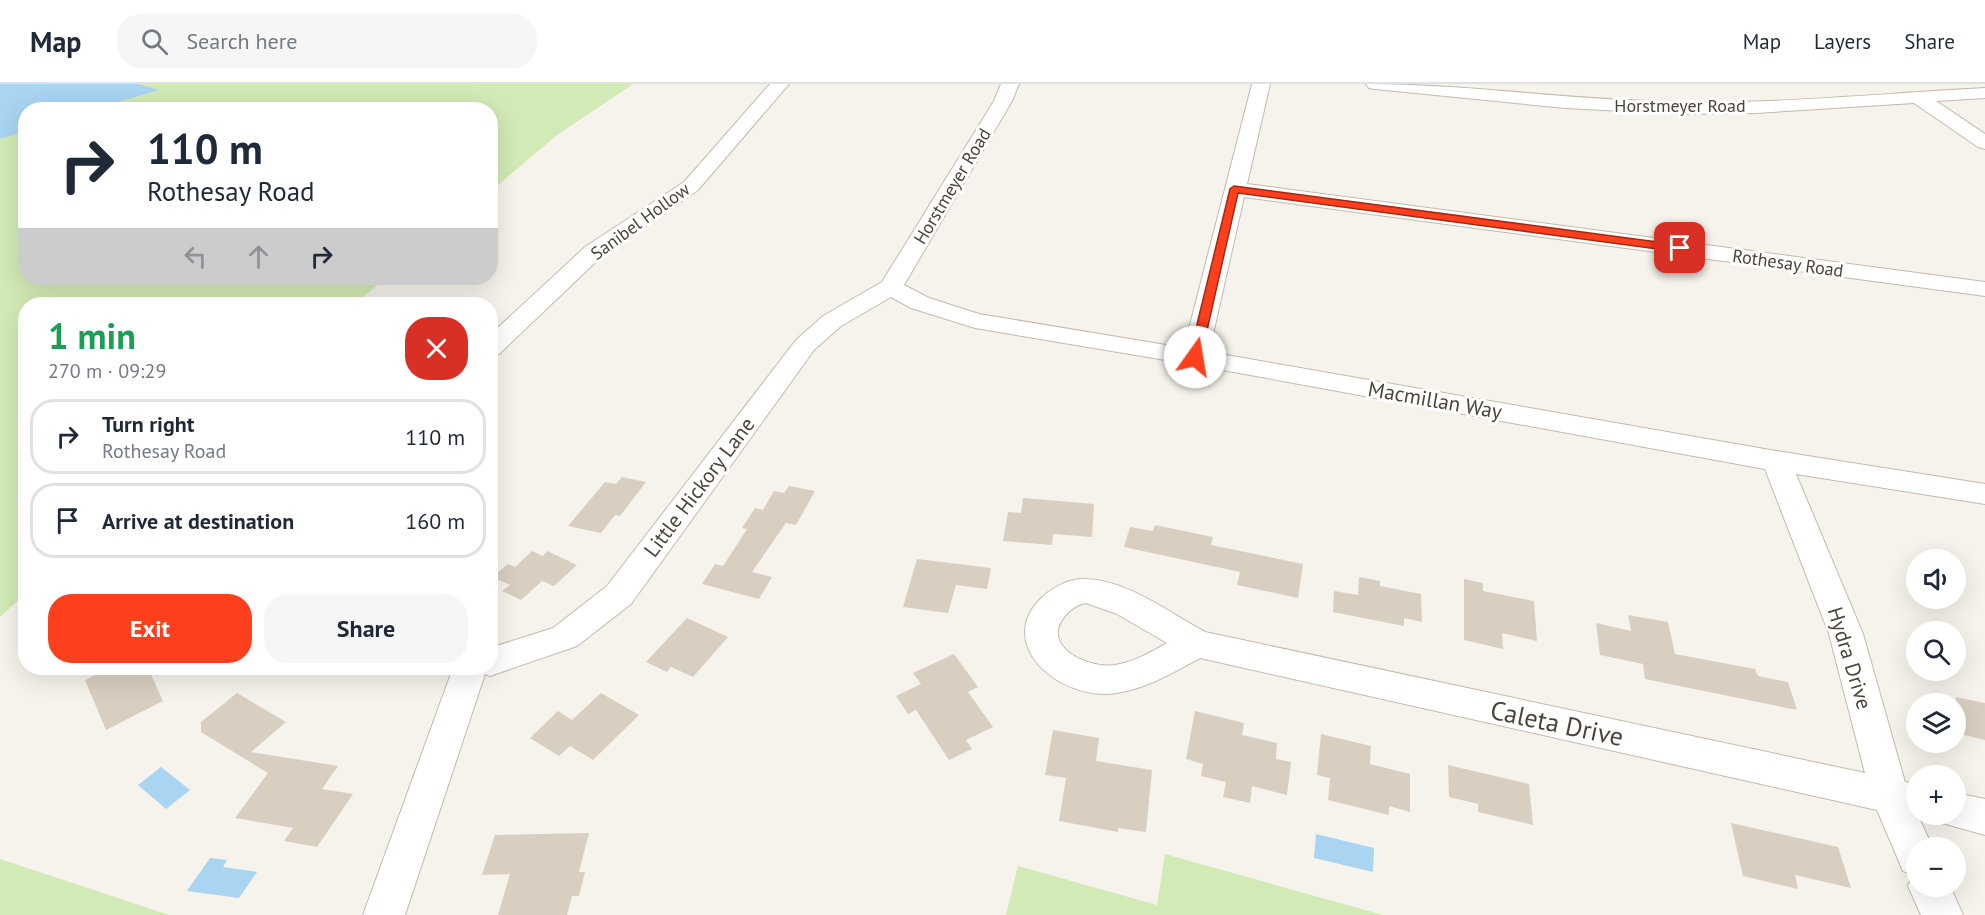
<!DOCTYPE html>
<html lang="en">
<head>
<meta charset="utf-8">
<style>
  :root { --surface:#fff; --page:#f6f6f7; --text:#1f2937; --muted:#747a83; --line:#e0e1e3; --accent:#fc3f1d }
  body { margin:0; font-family:"PT Sans",sans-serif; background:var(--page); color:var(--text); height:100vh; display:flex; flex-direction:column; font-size:22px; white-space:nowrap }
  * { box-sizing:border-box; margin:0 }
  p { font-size:20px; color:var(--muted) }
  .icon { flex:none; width:33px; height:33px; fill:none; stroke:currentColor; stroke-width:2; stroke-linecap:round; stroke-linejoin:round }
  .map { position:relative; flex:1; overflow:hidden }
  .details { position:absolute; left:18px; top:213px; width:480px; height:378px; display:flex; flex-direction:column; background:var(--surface); border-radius:24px; box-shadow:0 6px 24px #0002 }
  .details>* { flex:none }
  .top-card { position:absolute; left:18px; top:18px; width:480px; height:183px; border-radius:24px; box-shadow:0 6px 24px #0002; background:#fff; color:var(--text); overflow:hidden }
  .controls { position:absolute; left:1906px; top:465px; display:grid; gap:12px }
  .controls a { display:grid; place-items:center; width:60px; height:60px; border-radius:50%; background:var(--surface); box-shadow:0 6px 24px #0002; font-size:30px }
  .pin { position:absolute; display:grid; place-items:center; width:51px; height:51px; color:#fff; margin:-26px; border-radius:12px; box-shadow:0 3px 9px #0006 }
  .me { position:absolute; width:66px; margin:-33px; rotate:13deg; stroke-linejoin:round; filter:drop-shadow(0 0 4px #0008) }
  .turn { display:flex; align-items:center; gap:21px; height:126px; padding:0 30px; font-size:27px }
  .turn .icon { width:78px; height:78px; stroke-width:2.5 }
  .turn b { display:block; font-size:42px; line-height:51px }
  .lanes { display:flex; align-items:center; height:57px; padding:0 30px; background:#0003; justify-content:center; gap:30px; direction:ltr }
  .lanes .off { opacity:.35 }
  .round { display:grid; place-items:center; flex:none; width:63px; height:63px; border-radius:24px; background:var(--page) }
  .summary { display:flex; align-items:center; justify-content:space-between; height:102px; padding:0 30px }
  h1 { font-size:36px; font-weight:600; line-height:45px; color:#1e9e55 }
  .primary-button { display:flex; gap:12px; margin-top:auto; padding:12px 30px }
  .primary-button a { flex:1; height:69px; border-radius:24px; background:var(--accent); color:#fff; font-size:24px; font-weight:600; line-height:69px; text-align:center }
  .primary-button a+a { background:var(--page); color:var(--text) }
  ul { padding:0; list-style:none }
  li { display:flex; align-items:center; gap:18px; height:75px; margin:0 12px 9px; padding:0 18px; border:3px solid var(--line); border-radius:24px }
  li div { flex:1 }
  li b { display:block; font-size:22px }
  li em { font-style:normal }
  header { display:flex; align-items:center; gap:36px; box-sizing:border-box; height:84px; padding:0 30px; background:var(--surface); border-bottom:2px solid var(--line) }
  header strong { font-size:28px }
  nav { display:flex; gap:33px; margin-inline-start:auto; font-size:21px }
  .search { width:420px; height:54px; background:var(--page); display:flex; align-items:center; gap:15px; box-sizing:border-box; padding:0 21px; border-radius:24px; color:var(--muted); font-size:22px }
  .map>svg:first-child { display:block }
  .green { fill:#d2eab5 }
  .water { fill:#a9d4f2 }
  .building { fill:#d8cfc1 }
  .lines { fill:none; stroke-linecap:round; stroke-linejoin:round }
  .minor-casing { stroke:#c2bbae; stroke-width:2 }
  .minor { fill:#fff; fill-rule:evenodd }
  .route { fill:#fc3f1d; stroke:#a42913; stroke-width:1.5 }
  .labels { text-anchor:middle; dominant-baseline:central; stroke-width:6; stroke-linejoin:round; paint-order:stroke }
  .far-street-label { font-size:18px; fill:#4b4439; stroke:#fff }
  .street-label { font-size:21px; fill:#4b4439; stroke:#fff }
  .near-street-label { font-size:26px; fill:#4b4439; stroke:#fff }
</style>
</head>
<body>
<header>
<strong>Map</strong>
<div class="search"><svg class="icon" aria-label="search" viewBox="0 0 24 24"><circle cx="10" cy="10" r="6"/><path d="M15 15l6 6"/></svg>Search here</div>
<nav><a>Map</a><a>Layers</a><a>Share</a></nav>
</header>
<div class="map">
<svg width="1985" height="831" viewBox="0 0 1985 831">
  <rect width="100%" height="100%" fill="#f6f3ec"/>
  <g class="green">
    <polygon points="0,0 633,0 557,51 491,107 490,26 26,26 26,194 386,194 355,220 26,220 25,510 0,533"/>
    <polygon points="1165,770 1383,831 1006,831 1018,782 1157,821"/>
    <polygon points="0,775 169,831 0,831"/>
  </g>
  <g class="water">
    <polygon points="0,0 138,0 159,6 95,25 26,26 25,47 0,55"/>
    <polygon points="161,683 190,706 166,725 138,701"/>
    <polygon points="1316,750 1374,764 1373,788 1314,774"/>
    <polygon points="210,774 227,776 223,783 257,788 239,814 187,807"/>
  </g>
  <g class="building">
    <polygon points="622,393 646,398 620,432 615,431 601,449 568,442 605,398 616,400"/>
    <polygon points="789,402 815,407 796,441 786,439 752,488 772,493 759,515 702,500 715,480 723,482 747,445 742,444 755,424 763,426 774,407 784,409"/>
    <polygon points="1023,414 1094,420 1092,453 1053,450 1052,461 1003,457 1008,428 1021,429"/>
    <polygon points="1155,441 1213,453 1211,461 1303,480 1298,514 1237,501 1240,488 1124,463 1130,443 1153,447"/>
    <polygon points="532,467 543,472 547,467 577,481 554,502 542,497 521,516 502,507 510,501 492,493 508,480 515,483"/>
    <polygon points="917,475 991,484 987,505 956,501 948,529 903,523"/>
    <polygon points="1359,493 1380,497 1380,502 1421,510 1422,538 1404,534 1404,542 1333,528 1334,507 1358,511"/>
    <polygon points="1464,495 1483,499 1483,507 1534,517 1537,557 1502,549 1503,565 1464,556"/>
    <polygon points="1628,531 1668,538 1675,570 1755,585 1758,592 1788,598 1797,626 1645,595 1643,580 1600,571 1596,539 1631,547"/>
    <polygon points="687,534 728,553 693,593 671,583 667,588 646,578"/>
    <polygon points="954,570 978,603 968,608 993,643 966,656 972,665 949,676 916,626 908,630 896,612 921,600 913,589"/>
    <polygon points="111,584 148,584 163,617 106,646 85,596"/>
    <polygon points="237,609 286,638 251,668 338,682 322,705 353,710 317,763 284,757 293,744 235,734 268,689 201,648 201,638"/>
    <polygon points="601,609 639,631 593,676 570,662 559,672 530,654 558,627 572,636"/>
    <polygon points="1956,613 1985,619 1985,656 1956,649"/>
    <polygon points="1195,627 1244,639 1242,651 1277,659 1276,675 1291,678 1287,711 1252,702 1250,719 1223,713 1226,698 1201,692 1203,680 1186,675"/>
    <polygon points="1053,646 1099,654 1096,677 1152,686 1146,748 1118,744 1118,748 1059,737 1066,694 1045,691"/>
    <polygon points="1321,650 1371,662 1370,680 1410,690 1410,728 1389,722 1389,731 1328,716 1330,694 1317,691"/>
    <polygon points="1448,681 1529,700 1533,741 1478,728 1478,720 1449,713"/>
    <polygon points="1731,739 1838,763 1851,804 1795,791 1798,805 1743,792"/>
    <polygon points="589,749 579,788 585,788 579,812 572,812 567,831 498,831 510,790 482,791 495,751"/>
  </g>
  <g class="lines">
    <g class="minor-casing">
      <g id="minor">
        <polygon points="770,0 789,0 698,106 601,173 499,270 490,273 490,251 585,163 684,98"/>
        <path d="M1001,0H1019L1012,17L904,201L929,214L979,230L1184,264L1252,0H1270L1247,100L1985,198V212L1244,113L1209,268L1776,367L1985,400V420L1796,390L1863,550L1905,698L1917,701V730H1930L1919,734L1933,764H1917V802H1950L1963,831H1921L1908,802L1913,791L1903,787L1877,726L1200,574C1174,588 1146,605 1116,609C1060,618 988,557 1047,509C1057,501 1072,494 1085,495C1128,496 1168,528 1205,548L1865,689L1829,550L1765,385L1195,281L975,244L911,224L891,213L841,242L814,266L631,520L577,562L490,592L485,590L405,831H363L453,584H490V564L553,544L607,502L796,256L823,232L882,198L994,17ZM1086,519L1117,530L1167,559C1151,568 1134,578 1115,581C1083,585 1035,558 1070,527C1075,523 1079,520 1086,519Z"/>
        <path d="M1366,0C1471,0 1575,17 1680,18C1782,20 1884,9 1985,4V14L1936,17L1985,50V65L1978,63L1914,19L1756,29L1680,30L1565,24L1375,5L1369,4Z"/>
        <polygon points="1956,709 1985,715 1985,751 1942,739 1938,730 1956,730"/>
      </g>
    </g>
    <use href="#minor" class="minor"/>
  </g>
  <polygon class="route" points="1234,102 1680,161 1685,164 1680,168 1238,109 1201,273 1195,277 1189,273 1230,105"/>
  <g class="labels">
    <g class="far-street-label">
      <text x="1680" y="21">Horstmeyer Road</text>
      <text transform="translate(952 102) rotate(-59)">Horstmeyer Road</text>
      <text transform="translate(640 137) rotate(-36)">Sanibel Hollow</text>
      <text transform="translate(1788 179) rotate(8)">Rothesay Road</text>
    </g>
    <g class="street-label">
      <text transform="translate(1435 316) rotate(10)">Macmillan Way</text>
      <text transform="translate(699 403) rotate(-53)">Little Hickory Lane</text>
      <text transform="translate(1850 574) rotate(73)">Hydra Drive</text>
    </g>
    <g class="near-street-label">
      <text transform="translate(1557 639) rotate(12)">Caleta Drive</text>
    </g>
  </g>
</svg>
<div class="controls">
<a><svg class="icon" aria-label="sound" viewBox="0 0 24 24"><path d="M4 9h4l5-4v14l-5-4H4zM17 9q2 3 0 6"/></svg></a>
<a><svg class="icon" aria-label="search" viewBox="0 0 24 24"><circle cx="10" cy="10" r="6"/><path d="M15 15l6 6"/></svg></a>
<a><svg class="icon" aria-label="layers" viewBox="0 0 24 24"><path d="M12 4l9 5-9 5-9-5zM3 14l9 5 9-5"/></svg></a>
<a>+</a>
<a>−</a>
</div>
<div class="pin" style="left:1680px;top:164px;background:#d93025"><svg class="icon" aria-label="arrive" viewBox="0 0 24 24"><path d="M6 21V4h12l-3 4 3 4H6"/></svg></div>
<svg class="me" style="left:1195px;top:273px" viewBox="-20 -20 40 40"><circle r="19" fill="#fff"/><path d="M0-13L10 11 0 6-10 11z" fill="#fc3f1d"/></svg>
<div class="top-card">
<div class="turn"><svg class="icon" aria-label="right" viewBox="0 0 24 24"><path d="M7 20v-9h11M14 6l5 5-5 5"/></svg><div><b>110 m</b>Rothesay Road</div></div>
<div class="lanes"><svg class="icon off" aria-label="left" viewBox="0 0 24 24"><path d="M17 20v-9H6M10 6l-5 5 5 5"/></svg><svg class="icon off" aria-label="ahead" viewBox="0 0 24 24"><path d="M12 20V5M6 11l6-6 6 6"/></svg><svg class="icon" aria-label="right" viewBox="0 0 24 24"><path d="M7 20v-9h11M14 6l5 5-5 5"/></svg></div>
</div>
<section class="details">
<div class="summary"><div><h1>1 min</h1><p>270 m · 09:29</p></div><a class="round" style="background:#d93025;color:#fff"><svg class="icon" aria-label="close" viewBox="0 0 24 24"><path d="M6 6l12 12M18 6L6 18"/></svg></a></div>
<ul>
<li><svg class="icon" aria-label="right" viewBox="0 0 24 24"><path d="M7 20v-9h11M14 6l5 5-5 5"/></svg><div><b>Turn right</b><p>Rothesay Road</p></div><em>110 m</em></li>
<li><svg class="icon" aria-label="arrive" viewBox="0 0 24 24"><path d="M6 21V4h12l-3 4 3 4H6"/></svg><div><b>Arrive at destination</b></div><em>160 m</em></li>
</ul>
<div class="primary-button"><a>Exit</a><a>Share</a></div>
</section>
</div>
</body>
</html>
